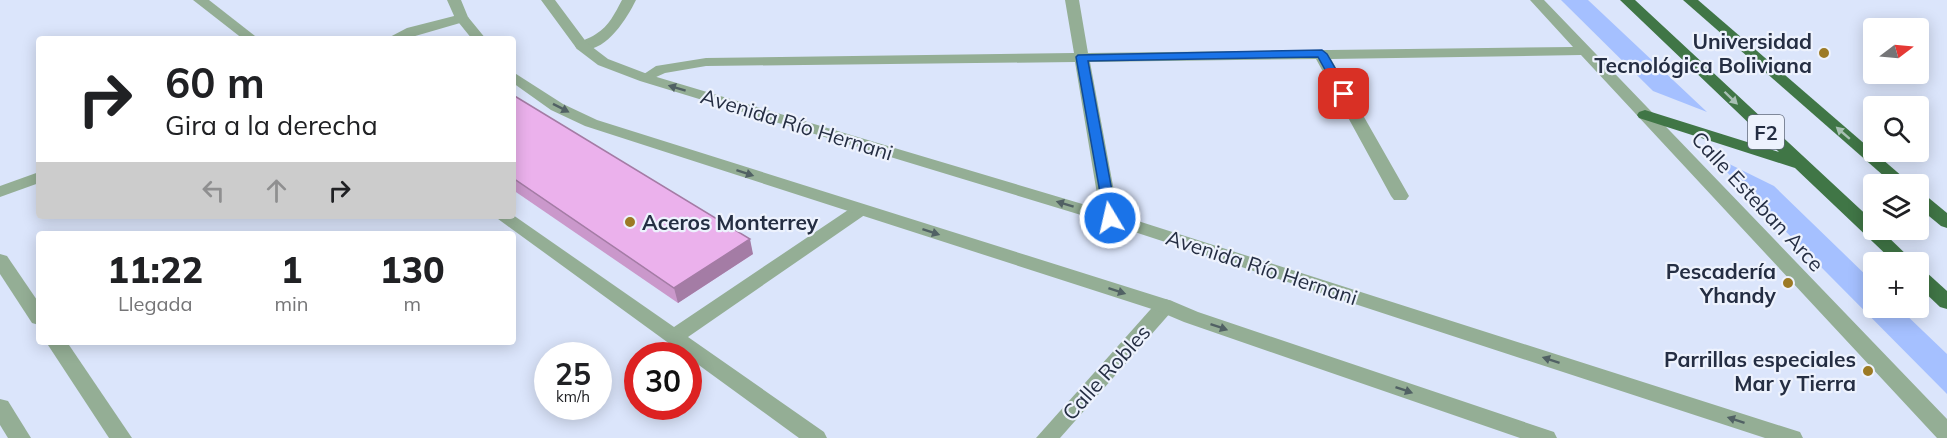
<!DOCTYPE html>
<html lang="es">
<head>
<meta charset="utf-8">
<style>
  :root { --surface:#fff; --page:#f2f2f2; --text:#202124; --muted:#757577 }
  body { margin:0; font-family:Mulish,sans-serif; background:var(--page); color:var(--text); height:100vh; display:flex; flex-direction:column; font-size:22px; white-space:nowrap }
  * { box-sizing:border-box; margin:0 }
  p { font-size:20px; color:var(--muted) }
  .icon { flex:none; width:33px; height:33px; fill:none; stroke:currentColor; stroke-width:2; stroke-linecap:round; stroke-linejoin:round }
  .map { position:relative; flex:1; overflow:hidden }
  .sheet { position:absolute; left:36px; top:231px; width:480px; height:114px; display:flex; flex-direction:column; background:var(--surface); border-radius:6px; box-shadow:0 3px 15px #0003 }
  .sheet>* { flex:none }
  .top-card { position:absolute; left:36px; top:36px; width:480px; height:183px; border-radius:6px; box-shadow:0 3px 15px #0003; background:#fff; color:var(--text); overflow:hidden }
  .needle { width:39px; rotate:74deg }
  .controls { position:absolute; left:1863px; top:18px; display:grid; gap:12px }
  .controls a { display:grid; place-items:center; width:66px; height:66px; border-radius:6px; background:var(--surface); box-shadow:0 3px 15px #0003; font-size:30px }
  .speed { position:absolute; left:534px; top:342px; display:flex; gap:12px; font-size:30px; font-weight:700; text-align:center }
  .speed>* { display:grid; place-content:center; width:78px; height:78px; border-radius:50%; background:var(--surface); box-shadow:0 3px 15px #0003; line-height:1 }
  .speed small { font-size:15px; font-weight:400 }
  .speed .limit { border:9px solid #d22; background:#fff; color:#111 }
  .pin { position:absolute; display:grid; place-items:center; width:51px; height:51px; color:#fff; margin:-26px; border-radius:12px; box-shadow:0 3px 9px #0006 }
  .me { position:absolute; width:66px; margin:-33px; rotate:351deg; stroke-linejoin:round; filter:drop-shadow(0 0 4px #0008) }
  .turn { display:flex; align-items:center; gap:21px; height:126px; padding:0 30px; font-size:27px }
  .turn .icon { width:78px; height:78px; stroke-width:2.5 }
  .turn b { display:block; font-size:42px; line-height:51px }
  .lanes { display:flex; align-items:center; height:57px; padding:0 30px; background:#0003; justify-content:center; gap:30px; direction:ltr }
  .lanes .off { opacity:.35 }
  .eta { display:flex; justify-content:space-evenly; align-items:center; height:102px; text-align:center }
  .eta b { font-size:36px; font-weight:800; line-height:42px }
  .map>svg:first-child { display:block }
  .green { fill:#a5c0ff }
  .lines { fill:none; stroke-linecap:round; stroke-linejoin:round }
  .minor { fill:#94ae95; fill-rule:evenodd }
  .tertiary { fill:#94ae95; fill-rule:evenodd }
  .trunk { fill:#407646; fill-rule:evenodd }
  .wall { fill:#ca98cb }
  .shaded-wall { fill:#a47ca5 }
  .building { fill:#ebb1ec; stroke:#a47ca5; stroke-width:1.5 }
  .oneway { fill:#516164 }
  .oneway2 { fill:#a8c0b4 }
  .route { fill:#1a73e8; stroke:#114b97; stroke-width:1.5 }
  .poi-dot { fill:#9c7a25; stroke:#edf2fd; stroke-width:2 }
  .labels { text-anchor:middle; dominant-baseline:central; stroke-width:4.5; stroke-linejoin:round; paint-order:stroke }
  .shield { fill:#edf2fd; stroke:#61697b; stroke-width:1.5 }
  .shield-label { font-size:20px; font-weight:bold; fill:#252e43 }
  .poi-label { font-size:21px; font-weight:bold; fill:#252e43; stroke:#edf2fd; text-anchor:end }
  .street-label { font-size:21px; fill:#252e43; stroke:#edf2fd }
</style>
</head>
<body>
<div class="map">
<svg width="1947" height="438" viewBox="0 0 1947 438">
  <rect width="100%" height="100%" fill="#dbe5fb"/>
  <g class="green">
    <polygon points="1561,0 1588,0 1707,112 1653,91"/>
    <polygon points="1709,154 1774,186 1873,282 1874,308 1899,308 1947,354 1947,394"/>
  </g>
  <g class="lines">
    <g class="minor">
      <polygon points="193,0 209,0 259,39 243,39"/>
      <path d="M622,0H636C626,20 604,56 577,49L575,46C580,40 589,39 596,34C609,26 615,13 622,0Z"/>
      <polygon points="1065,0 1079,0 1088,53 1573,47 1530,0 1544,0 1947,419 1947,438 1937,438 1581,55 1331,59 1409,196 1406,200 1394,200 1391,196 1316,59 1090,62 1119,218 1116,222 1104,222 1101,218 1075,62 706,66 665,73 645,82 638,78 656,66 706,58 1074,53"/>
      <polygon points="462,14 469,18 467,21 405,39 386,39 407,28"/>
      <polygon points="39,172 39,183 0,197 0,186"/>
      <polygon points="860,205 866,206 869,210 866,214 688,337 824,432 827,438 799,438 494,216 513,215 674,327 854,206"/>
      <polygon points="0,254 7,256 39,303 39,325 32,323 0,274"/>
      <polygon points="1165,299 1172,301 1175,306 1172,311 1060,438 1036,438 1158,301"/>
      <polygon points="46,342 67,342 132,438 109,438"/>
      <polygon points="0,399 8,401 31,438 8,438 0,425"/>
    </g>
    <g class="tertiary">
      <polygon points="447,0 461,0 468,17 486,39 472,39 455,18"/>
      <polygon points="541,0 555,0 587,43 608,59 650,75 1116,214 1800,432 1803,438 1765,438 1104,222 640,81 598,65 577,49"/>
      <polygon points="513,72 563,104 597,120 1172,301 1198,312 1554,432 1557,438 1520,438 1184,322 1158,311 585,126 551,110 513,83"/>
    </g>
    <g class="trunk">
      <polygon points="1620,0 1635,0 1874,222 1874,230 1881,230 1914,262 1894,262 1795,168 1639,118 1637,115 1639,112 1645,110 1779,152"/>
      <polygon points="1683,0 1698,0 1911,184 1893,184"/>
      <polygon points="1918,193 1924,194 1947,213 1947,228 1941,226 1918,207"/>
      <polygon points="1918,269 1925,271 1947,291 1947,309 1940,307 1918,286"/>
    </g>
  </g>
  <polygon class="wall" points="513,95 753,254 678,303 513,190"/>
  <polygon class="shaded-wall" points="750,239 753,254 678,303 674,288"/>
  <polygon class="building" points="513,95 750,239 674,288 513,178"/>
  <defs><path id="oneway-solid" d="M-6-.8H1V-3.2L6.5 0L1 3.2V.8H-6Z" transform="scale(1.5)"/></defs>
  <g class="oneway">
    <use href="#oneway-solid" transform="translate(677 88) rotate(-163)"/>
    <use href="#oneway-solid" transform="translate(561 108) rotate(27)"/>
    <use href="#oneway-solid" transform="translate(745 173) rotate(18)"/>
    <use href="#oneway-solid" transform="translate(1065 204) rotate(-163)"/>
    <use href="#oneway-solid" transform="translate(931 232) rotate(18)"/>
    <use href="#oneway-solid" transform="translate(1117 291) rotate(18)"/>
    <use href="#oneway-solid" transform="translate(1219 327) rotate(19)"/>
    <use href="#oneway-solid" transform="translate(1551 360) rotate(-162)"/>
    <use href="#oneway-solid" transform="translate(1404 390) rotate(19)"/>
    <use href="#oneway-solid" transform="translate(1736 420) rotate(-162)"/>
  </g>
  <g class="oneway2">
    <use href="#oneway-solid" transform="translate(1731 98) rotate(44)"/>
    <use href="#oneway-solid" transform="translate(1843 133) rotate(-139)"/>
  </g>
  <polygon class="route" points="1322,50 1327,54 1350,94 1348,97 1340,97 1318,57 1088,61 1117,218 1115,221 1105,221 1076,57 1078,55"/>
  <g class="poi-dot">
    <circle cx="1824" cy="53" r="6"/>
    <circle cx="630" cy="222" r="6"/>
    <circle cx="1788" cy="283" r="6"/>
    <circle cx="1868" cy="371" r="6"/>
  </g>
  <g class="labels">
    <rect class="shield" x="1748" y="115" width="36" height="34" rx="4.5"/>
    <g class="shield-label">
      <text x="1766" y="132">F2</text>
    </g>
    <g class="poi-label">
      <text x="1812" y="41">Universidad<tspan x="1812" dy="24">Tecnológica Boliviana</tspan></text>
      <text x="642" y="222" text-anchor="start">Aceros Monterrey</text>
      <text x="1776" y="271">Pescadería<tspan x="1776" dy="24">Yhandy</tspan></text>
      <text x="1856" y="359">Parrillas especiales<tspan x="1856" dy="24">Mar y Tierra</tspan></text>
    </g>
    <g class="street-label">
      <text transform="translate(797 124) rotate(17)">Avenida Río Hernani</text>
      <text transform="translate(1758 201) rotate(47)">Calle Esteban Arce</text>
      <text transform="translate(1262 267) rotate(18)">Avenida Río Hernani</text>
      <text transform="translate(1106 372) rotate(-48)">Calle Robles</text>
    </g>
  </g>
</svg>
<div class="controls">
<a><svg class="needle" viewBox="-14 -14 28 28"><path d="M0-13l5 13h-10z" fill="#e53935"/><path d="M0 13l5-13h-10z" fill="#757577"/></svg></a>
<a><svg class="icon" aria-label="search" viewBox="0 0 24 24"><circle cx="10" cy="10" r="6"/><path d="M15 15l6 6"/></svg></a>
<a><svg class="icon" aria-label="layers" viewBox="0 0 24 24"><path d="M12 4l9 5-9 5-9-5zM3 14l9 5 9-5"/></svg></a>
<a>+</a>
</div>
<div class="speed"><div>25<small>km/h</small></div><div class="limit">30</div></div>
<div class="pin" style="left:1344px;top:94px;background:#d93025"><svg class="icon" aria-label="arrive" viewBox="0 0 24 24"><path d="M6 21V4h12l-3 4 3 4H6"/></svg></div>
<svg class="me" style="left:1110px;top:218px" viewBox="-20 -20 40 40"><circle r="17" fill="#1a73e8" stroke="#fff" stroke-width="3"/><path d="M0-11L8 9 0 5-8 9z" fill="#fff"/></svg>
<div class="top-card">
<div class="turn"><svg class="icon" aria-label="right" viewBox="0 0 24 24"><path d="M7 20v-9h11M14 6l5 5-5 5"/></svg><div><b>60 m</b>Gira a la derecha</div></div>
<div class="lanes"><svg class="icon off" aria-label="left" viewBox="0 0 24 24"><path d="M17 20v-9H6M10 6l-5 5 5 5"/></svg><svg class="icon off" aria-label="ahead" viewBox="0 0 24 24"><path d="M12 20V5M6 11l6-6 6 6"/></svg><svg class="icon" aria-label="right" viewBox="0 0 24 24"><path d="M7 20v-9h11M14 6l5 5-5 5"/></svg></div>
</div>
<section class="sheet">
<div class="eta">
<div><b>11:22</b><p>Llegada</p></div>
<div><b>1</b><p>min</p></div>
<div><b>130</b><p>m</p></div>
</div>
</section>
</div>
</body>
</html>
